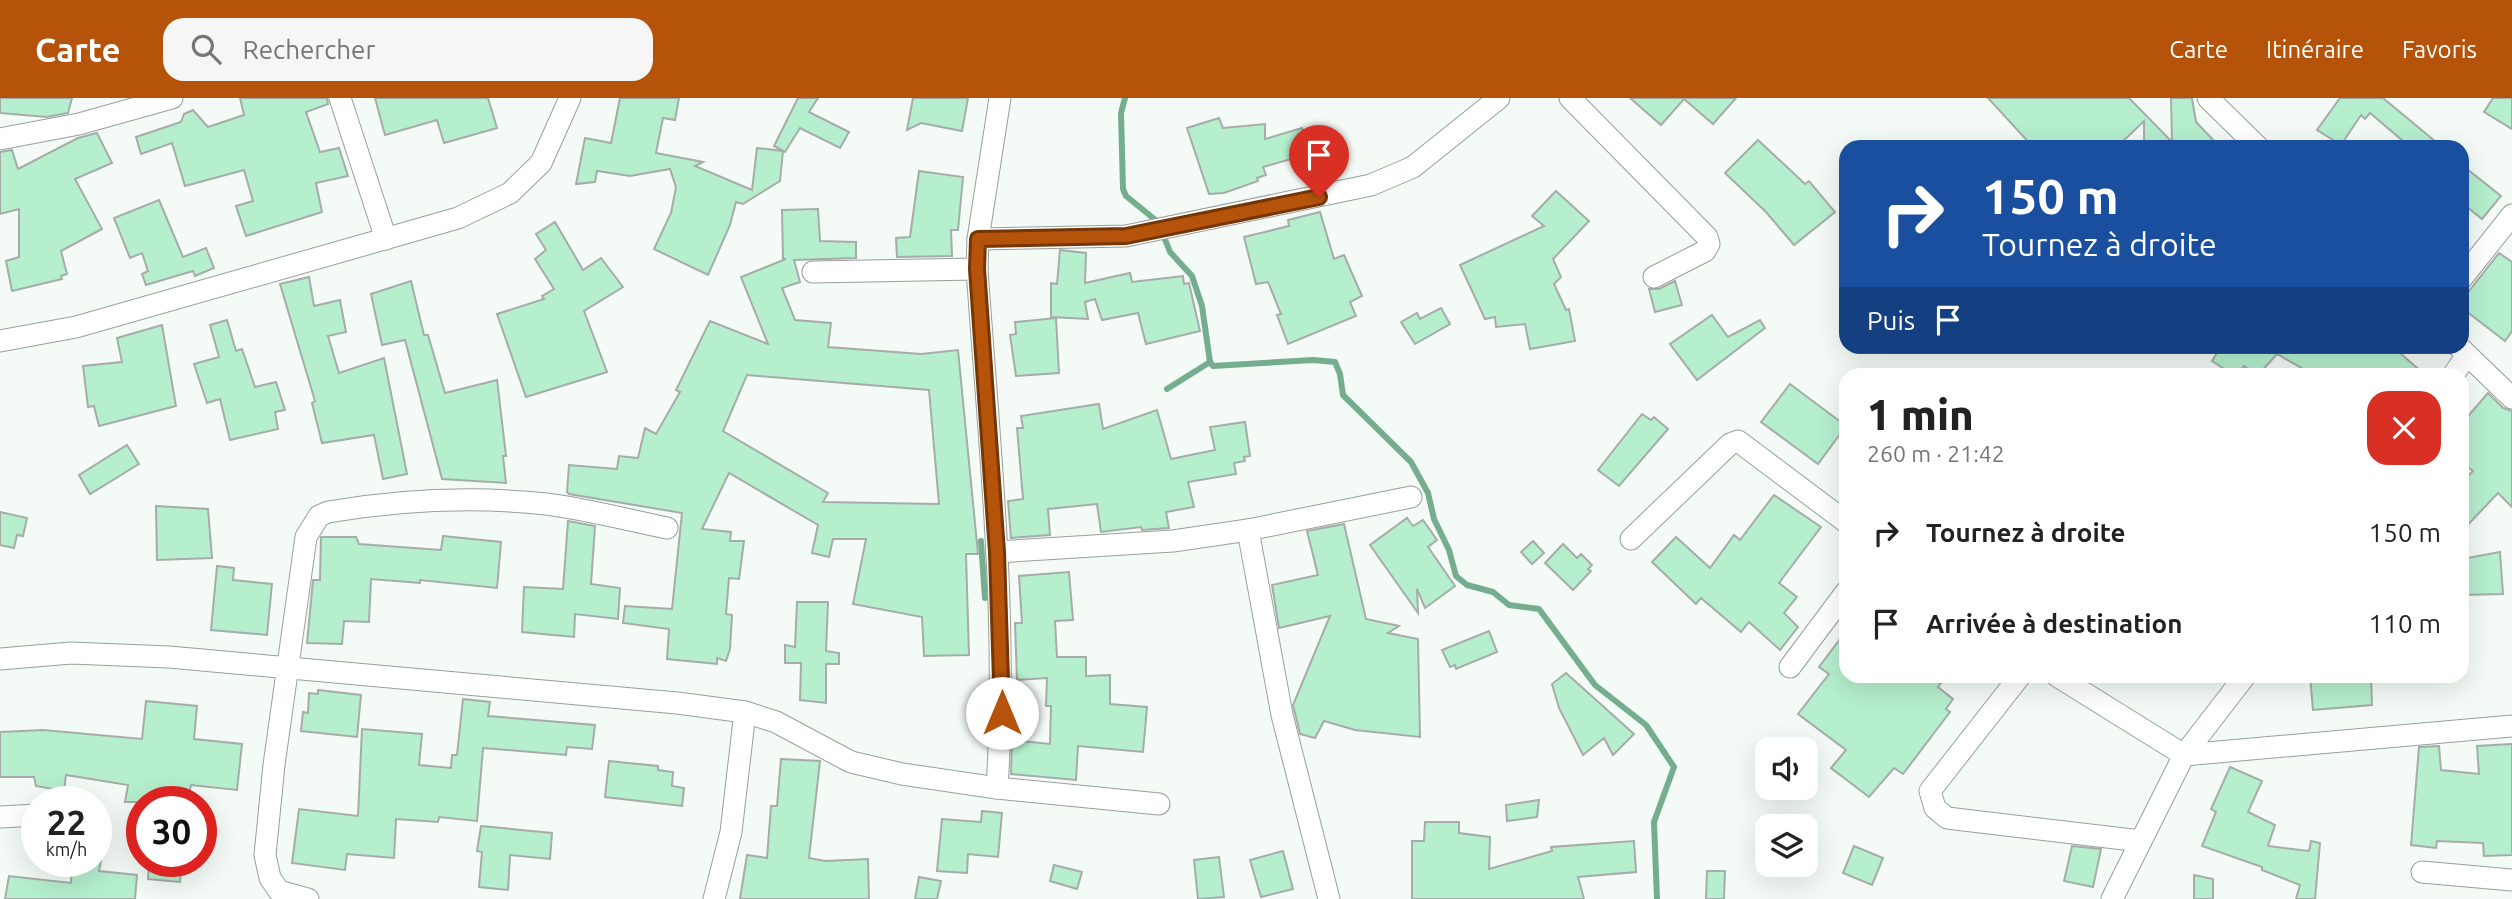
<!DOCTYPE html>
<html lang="fr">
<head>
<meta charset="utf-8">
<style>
  :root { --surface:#fff; --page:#f6f6f6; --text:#222; --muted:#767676; --accent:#b45309 }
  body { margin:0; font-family:Ubuntu,sans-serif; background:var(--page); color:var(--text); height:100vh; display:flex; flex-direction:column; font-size:26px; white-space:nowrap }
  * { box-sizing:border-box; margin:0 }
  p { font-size:23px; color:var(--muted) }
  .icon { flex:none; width:38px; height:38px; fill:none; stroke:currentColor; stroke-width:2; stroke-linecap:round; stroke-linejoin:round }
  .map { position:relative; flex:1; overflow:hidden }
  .drawer { position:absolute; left:1839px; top:270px; width:630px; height:315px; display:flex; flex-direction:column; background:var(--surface); border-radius:21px; box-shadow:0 7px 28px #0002 }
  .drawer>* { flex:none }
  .top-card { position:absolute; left:1839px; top:42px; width:630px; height:214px; border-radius:21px; box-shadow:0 7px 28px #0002; background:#1a4fa0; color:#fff; overflow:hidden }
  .controls { position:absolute; left:1755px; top:639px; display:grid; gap:14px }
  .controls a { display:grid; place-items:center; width:63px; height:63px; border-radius:14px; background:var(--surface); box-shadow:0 7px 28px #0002; font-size:35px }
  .speed { position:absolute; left:21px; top:688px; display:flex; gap:14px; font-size:35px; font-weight:700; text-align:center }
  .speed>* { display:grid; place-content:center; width:91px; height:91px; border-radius:50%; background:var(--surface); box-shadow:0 7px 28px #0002; line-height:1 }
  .speed small { font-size:18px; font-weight:400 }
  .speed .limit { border:10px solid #d22; background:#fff; color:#111 }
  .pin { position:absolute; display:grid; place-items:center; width:60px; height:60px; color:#fff; margin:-72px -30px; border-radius:50% 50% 50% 0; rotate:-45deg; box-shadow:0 0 7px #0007 }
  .pin .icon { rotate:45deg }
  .me { position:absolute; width:77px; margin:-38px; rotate:0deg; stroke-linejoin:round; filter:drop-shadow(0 0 5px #0008) }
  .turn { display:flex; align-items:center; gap:24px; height:147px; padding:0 28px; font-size:32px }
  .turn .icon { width:91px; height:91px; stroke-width:2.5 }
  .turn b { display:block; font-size:49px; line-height:60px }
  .then { display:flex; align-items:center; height:66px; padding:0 28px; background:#0003; gap:14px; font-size:26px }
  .round { display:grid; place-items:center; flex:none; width:74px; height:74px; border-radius:21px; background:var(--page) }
  .summary { display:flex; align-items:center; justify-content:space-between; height:119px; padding:0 28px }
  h1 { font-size:42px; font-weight:800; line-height:52px }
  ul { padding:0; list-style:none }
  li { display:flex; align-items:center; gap:21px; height:91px; padding:0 28px }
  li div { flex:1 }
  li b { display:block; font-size:26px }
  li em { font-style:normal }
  header { display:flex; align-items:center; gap:42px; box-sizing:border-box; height:98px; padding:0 35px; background:var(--accent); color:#fff }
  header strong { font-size:33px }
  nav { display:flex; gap:38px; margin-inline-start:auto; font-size:24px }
  .search { width:490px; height:63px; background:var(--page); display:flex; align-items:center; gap:18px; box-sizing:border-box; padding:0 24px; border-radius:21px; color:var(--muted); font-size:26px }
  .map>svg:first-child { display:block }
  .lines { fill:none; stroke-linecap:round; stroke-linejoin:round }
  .stream { stroke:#75ad8f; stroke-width:6 }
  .building { fill:#b5efce; stroke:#a6aca9; stroke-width:2; fill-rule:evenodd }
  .street-casing { stroke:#999f9c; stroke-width:23 }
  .street { stroke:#fff; stroke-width:21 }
  .route-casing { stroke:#753606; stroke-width:18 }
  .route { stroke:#b45309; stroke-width:12 }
</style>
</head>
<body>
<header>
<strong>Carte</strong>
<div class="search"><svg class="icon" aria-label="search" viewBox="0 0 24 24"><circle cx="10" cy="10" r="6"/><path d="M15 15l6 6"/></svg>Rechercher</div>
<nav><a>Carte</a><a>Itinéraire</a><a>Favoris</a></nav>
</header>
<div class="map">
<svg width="2512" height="801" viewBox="0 0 2512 801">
  <rect width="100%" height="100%" fill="#f4faf6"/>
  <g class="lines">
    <g class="stream">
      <polyline points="1125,0 1121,15 1123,91 1126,98 1158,124 1170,154 1192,178 1202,208 1210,264"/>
      <polyline points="1210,264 1213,268 1313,262 1335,264 1340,276 1343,297 1411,364 1428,395 1434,421 1449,452 1456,478 1467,487 1493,494 1509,507 1539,511 1595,587 1646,627 1674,669 1654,724 1657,801"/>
      <polyline points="1167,291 1210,264"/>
      <polyline points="981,443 985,500"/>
    </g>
  </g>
  <g class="building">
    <polygon points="0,0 72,0 68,15 47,19 0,15"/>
    <polygon points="240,0 327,0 328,6 306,14 320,54 339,50 348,78 316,85 322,114 246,138 236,108 253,103 244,72 185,88 172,45 141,56 136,39 181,24 184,16 193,12 208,29 244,17"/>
    <polygon points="375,0 488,0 497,30 444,45 437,22 385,37"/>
    <polygon points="620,0 679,0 675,22 663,20 656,55 703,64 695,68 752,92 757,50 783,53 780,83 743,106 736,104 730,127 708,177 654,151 671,115 676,89 670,71 630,78 597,73 595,84 576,86 585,40 611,45"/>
    <polygon points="798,0 818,0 809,14 849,34 840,50 800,30 785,54 774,48"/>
    <polygon points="913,0 968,0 962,33 921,25 907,32"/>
    <polygon points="1630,0 1736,0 1713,26 1684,1 1661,27"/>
    <polygon points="1988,0 2129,0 2172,44 2171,0 2192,0 2196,24 2220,49 2144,49 2144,23 2117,49 2033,49"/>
    <polygon points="2340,0 2383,0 2442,49 2410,49 2370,15 2365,21 2361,17 2341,47 2317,32"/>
    <polygon points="2493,0 2512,0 2512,31 2484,14"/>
    <polygon points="1219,20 1223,30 1265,26 1265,41 1302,30 1309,56 1263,69 1266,77 1257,80 1258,83 1224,95 1209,96 1187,30"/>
    <polygon points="97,35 112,65 75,81 102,131 61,153 67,176 61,178 62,181 12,193 6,163 19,159 19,111 0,116 0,54 12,52 18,71 78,40"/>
    <polygon points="1758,42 1805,86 1809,83 1835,114 1794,147 1766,114 1725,75"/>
    <polygon points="2462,67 2501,98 2482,121 2462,105"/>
    <polygon points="919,73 963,79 958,132 951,132 952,158 897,159 896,140 910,139"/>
    <polygon points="1556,93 1589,123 1553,161 1561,179 1554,186 1566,212 1569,211 1575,243 1530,251 1525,226 1496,229 1495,219 1485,221 1460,167 1544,128 1532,118"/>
    <polygon points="159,102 183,159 206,150 214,170 195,178 193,173 146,187 142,176 148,173 142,155 130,160 114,120"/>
    <path d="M818,111L820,143L856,144V160L794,162L800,184L782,190L795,222L831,225L828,249L921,256L958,252L978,456H966L969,557L924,558L922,519L853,506L866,441H833L829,459L812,455L818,427L729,375L702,431L731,434L730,443H744L739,481L729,480L726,516L732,517L730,551L726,563L717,560V566L667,561L669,531L623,525L625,508L672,511L682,415L569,396L567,394L569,367L617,371L619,358L638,360L645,330L656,336L680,294L676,292L710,223L768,246L741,179L786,161H783L782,112ZM747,277L929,292L939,406L823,404L828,395L723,333Z"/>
    <polygon points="1320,114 1334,161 1344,157 1362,198 1350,204 1356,218 1288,246 1277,217 1281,216 1268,184 1256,186 1244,139 1289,128 1288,122"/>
    <polygon points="555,124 583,172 601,160 623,189 584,213 607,274 526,299 497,216 544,201 542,198 554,191 535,161 546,152 536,136"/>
    <polygon points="1060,152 1086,155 1085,185 1130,175 1132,184 1183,178 1184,186 1189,185 1200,233 1146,246 1138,215 1102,222 1095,201 1085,204 1088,221 1051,219 1051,185 1057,186"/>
    <polygon points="2499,155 2512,164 2512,233 2505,243 2462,210 2462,202"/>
    <polygon points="309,179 314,208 340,202 346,234 328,238 339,275 384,260 407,376 383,381 374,337 322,345 312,305 315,303 280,186"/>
    <polygon points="411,183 424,237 428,237 445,295 497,282 506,358 503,358 506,385 442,381 405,242 382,247 371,196"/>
    <polygon points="1675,183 1682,207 1655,214 1649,191 1659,191"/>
    <polygon points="1441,210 1450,226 1415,246 1401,224 1417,215 1420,221"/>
    <polygon points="1712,217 1728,239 1760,222 1765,230 1697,282 1670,246"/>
    <polygon points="1056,220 1059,275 1016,278 1010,237 1016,236 1015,224"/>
    <polygon points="227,222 236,253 242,251 255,289 276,284 285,312 275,314 278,331 230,342 220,301 207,305 194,266 219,259 210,227"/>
    <polygon points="162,227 176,308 99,328 94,308 88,309 83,268 122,264 117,240"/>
    <polygon points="2221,248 2392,248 2424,276 2312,276 2277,256 2259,276 2254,276 2244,268 2237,276 2232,276 2212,263"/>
    <polygon points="1790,286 1846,328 1818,366 1761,324"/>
    <polygon points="2488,295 2503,310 2512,313 2512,409 2498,395 2462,433 2462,384 2473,373 2462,364 2462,325"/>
    <polygon points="1099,306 1103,331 1157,312 1171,361 1215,352 1210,329 1245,324 1250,358 1244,359 1245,363 1234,365 1236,376 1188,384 1194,409 1166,414 1169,430 1142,432 1141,429 1101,434 1097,406 1048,411 1050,437 1011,440 1008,403 1023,401 1017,330 1023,330 1021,318"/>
    <polygon points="1642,316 1651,322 1654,319 1668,331 1619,388 1598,372"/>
    <polygon points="127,347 139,366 90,396 79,377"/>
    <polygon points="1774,397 1821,429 1779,485 1797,499 1784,515 1798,529 1780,552 1749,524 1741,534 1701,500 1696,506 1652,464 1676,439 1710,470 1734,437 1740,442"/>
    <polygon points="156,408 208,411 212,460 157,462"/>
    <polygon points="0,414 27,420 23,438 17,437 14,450 0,447"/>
    <polygon points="1407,420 1413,428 1423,422 1437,442 1428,449 1455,488 1425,510 1417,491 1418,515 1370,447"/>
    <polygon points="568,423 595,428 591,486 620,490 618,521 575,516 574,539 522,534 524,489 563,491"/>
    <polygon points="1344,426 1366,521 1399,528 1388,535 1418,541 1420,639 1355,632 1324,623 1315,640 1300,636 1293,607 1330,518 1279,530 1272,487 1318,477 1307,433"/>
    <polygon points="443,438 501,444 497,490 420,482 420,485 371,481 369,524 344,523 342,546 307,545 313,482 320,482 321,439 356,439 359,446 441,452"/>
    <polygon points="1533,443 1544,455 1532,466 1521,454"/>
    <polygon points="1563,446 1577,460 1581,456 1592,467 1588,471 1591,473 1573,492 1545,465"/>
    <polygon points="2500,454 2503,496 2462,497 2462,461"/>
    <polygon points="217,468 234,470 233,482 272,486 267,537 211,532"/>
    <polygon points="1069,474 1073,522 1055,523 1057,559 1086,559 1086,578 1110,577 1110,606 1147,609 1143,654 1078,648 1076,682 1011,676 1012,642 1050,646 1051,608 1046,608 1047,580 1017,582 1015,525 1022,525 1019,478"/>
    <polygon points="797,504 828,504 826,553 839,555 839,566 826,566 826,605 800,602 801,565 785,565 785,547 795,549"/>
    <polygon points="1489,533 1497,554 1456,571 1455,567 1450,569 1442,552"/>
    <polygon points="1846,533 1846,578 1946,578 1938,589 1953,601 1946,611 1950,614 1903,676 1894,670 1869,699 1831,670 1846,652 1798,616 1829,576 1819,569"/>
    <polygon points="1566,575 1634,636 1613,657 1604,640 1583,657 1559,610 1552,586"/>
    <polygon points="2310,578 2371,578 2372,607 2313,612"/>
    <polygon points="318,592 361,597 357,639 301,633 303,614 308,615 309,595 318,596"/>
    <polygon points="463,601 490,604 488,618 595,627 592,651 567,649 566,657 483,650 477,723 439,719 438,724 396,721 394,760 347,756 345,772 292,765 299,711 358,718 362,631 422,636 419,667 451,670 452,657 457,657"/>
    <polygon points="146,603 197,608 194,641 242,646 237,692 191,687 187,704 125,704 128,687 66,677 64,693 36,688 34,679 0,679 0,634 43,632 142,641"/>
    <polygon points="2512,646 2512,757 2484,758 2483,745 2437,743 2436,750 2411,747 2419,649 2439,648 2441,672 2479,676 2477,648"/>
    <polygon points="781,661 820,663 809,760 825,763 868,761 869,801 740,801 747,757 767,760 771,708 777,708"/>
    <polygon points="609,663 658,668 658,672 673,674 672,688 684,690 682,708 605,699"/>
    <polygon points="2230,669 2262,683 2248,714 2275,727 2268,748 2309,753 2311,743 2320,745 2315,801 2296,801 2300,787 2262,772 2262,769 2202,748 2216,714 2211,711"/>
    <polygon points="1539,702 1537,719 1507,723 1506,707"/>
    <polygon points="982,713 1002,715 998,759 968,756 967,775 937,773 942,721 981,724"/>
    <polygon points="1425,724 1459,724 1459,735 1490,739 1489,771 1552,753 1551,749 1634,743 1636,774 1578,779 1584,801 1412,801 1412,743 1424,743"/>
    <polygon points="481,728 552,735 550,761 510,757 508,792 479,789 482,754 477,753"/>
    <polygon points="1854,748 1883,760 1872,787 1843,775"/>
    <polygon points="2072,748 2101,751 2093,789 2064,783"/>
    <polygon points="1283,753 1293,791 1261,799 1250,762"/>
    <polygon points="1219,759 1224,799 1198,801 1194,762"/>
    <polygon points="72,763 101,763 99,773 137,777 135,801 5,801 9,778 71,785"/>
    <polygon points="149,763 182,763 180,784 148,781"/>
    <polygon points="1054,767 1082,774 1077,791 1050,783"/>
    <polygon points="1707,773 1725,773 1724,801 1706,801"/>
    <polygon points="2194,777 2213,781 2213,801 2194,801"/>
    <polygon points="919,779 941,783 937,801 915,801"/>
  </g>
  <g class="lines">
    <g class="street-casing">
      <g id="street">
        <polyline points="340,0 386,141"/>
        <polyline points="1570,0 1707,139 1709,146 1705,153 1654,179"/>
        <polyline points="2208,0 2258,49"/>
        <polyline points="0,41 79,26 172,0"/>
        <polyline points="978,141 1126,138 1371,87 1413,69 1499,0"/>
        <polyline points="813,174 977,171"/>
        <polyline points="2462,180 2512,117"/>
        <polyline points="0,243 76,229 458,120 510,95 541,65 570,0"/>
        <polyline points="2458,248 2512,300"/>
        <polyline points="2454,276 2467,257"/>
        <polyline points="1248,432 1282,617 1329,801"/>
        <polyline points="1631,441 1730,346 1738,343 1846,424"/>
        <polyline points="997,454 1173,443 1248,432 1411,399"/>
        <polyline points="0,561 71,555 169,559 677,605 745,614 776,624 851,664 902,676 997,690 1159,706"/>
        <polyline points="1790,569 1846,494"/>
        <polyline points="2020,578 1930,693 1935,710 1947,720 2141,743"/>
        <polyline points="2057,578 2184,657 2512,628"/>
        <path d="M997,690C1008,517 989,344 977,171L978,141L1000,0"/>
        <polyline points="0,719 37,717"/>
        <polyline points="2422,774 2512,782"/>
        <path d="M308,801L279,793L270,780L265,757L274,667L306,439L319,418L328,414C400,402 473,398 546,406C587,411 627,422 667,430"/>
        <polyline points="714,801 731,734 745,614"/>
        <polyline points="2112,801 2184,657 2245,578"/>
      </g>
    </g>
    <use href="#street" class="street"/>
  </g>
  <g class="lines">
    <g class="route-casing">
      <polyline id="route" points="1002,615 997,454 977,171 978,141 1126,138 1319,99"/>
    </g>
    <use href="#route" class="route"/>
  </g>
</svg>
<div class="controls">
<a><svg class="icon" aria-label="sound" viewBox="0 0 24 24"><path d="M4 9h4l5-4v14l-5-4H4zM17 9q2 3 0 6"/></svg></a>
<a><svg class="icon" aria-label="layers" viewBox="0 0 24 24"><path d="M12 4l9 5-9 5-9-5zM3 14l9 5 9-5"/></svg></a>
</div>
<div class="speed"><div>22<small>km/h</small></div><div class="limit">30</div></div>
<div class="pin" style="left:1319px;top:99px;background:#d93025"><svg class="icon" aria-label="arrive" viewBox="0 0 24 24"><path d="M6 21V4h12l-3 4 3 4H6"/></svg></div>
<svg class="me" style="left:1002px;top:615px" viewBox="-20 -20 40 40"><circle r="19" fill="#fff"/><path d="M0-13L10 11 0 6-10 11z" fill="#b45309"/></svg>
<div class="top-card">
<div class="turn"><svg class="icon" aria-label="right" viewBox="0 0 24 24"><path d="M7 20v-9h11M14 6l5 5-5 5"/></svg><div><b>150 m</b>Tournez à droite</div></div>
<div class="then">Puis<svg class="icon" aria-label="arrive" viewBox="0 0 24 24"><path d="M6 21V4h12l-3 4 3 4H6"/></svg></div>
</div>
<section class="drawer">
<div class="summary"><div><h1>1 min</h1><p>260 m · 21:42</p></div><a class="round" style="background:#d93025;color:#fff"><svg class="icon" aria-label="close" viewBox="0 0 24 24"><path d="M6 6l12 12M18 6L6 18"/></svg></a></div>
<ul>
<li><svg class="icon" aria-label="right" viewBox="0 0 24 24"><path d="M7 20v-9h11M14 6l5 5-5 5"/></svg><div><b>Tournez à droite</b></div><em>150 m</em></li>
<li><svg class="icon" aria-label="arrive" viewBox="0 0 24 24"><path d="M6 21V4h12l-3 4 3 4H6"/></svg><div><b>Arrivée à destination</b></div><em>110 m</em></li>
</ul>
</section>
</div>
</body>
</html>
